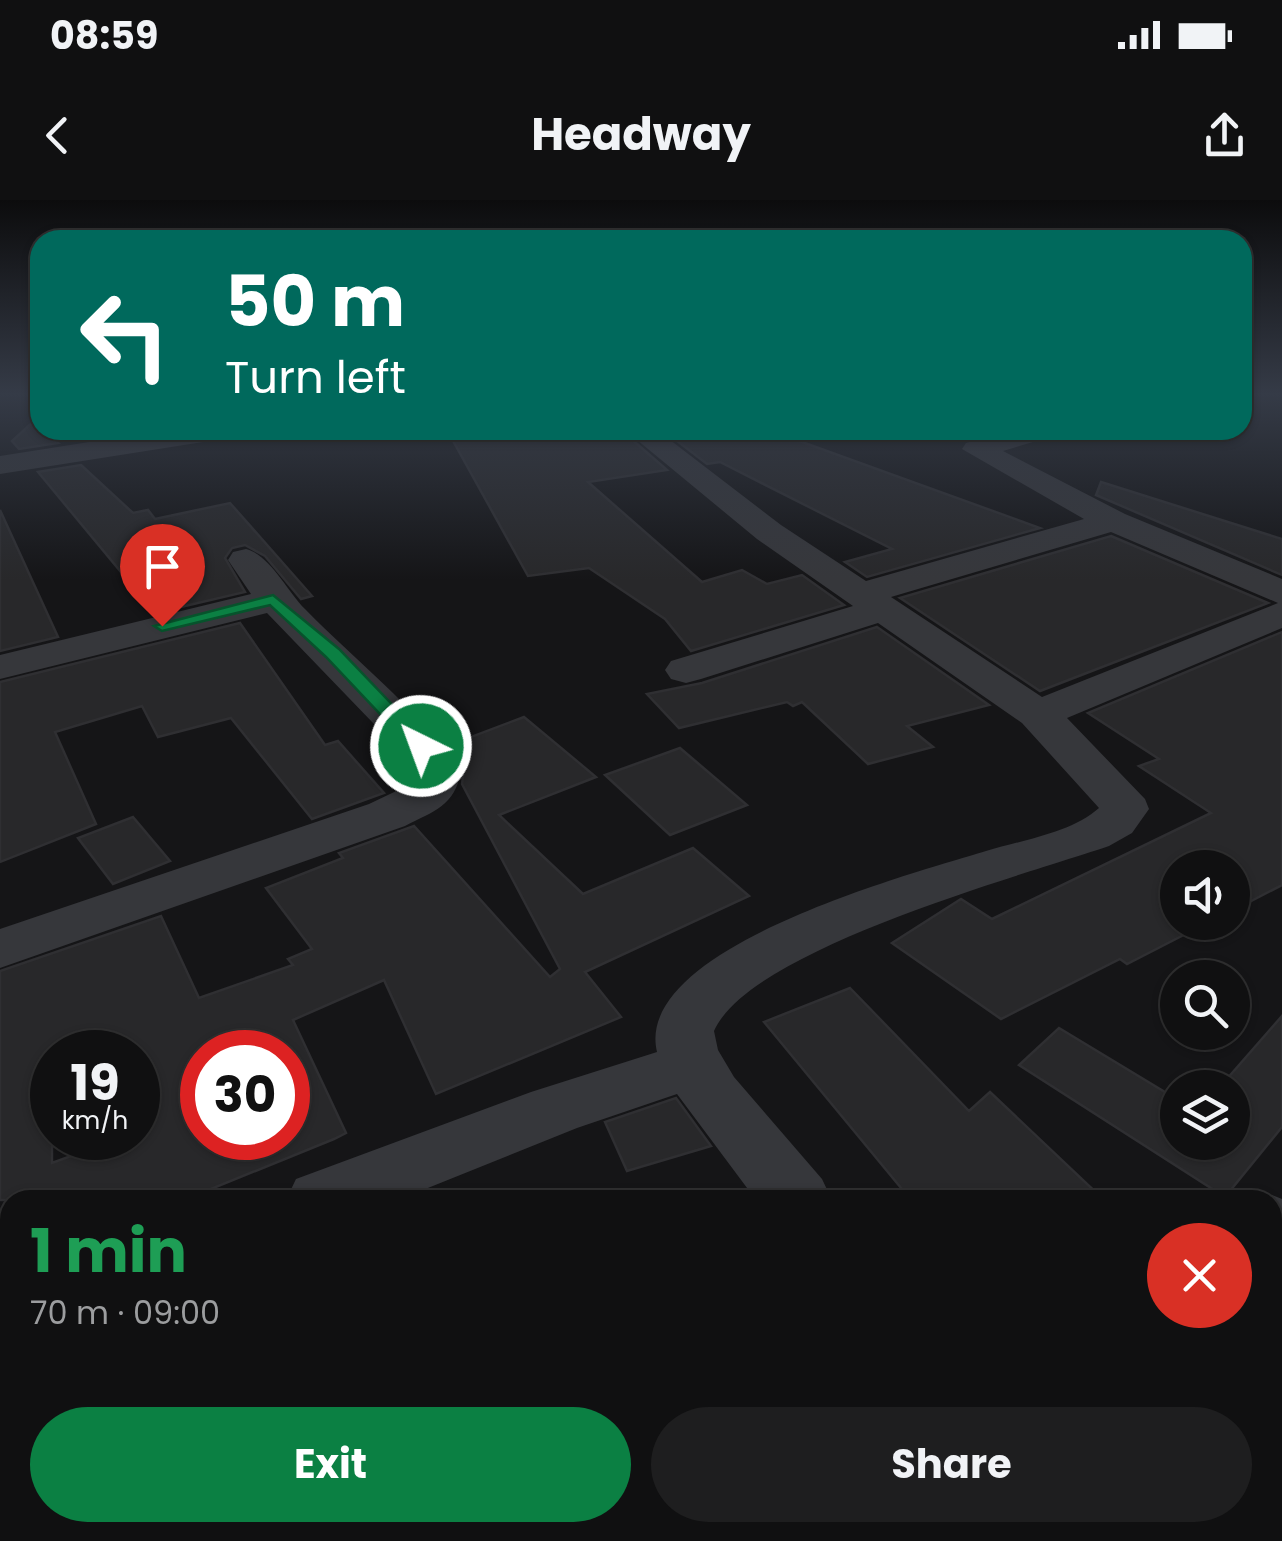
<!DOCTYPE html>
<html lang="en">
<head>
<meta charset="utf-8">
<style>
  :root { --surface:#101011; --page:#1e1e1f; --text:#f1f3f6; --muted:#9c9d9f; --line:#303031; --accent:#0b8043 }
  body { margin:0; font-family:Poppins,sans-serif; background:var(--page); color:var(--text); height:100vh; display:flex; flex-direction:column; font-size:38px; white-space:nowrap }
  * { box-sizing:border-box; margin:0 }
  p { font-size:32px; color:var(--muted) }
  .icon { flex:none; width:55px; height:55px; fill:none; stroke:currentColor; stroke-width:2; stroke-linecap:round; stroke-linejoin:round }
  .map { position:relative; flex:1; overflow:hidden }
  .sheet { position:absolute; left:0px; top:990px; width:1282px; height:352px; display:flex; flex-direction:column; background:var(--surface); border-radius:30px 30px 0 0; box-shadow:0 2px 8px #0004,0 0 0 2px var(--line) }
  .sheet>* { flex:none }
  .hud { position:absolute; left:30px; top:30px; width:1222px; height:210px; border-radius:30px; box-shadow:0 2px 8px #0004,0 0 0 2px var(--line); background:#00695c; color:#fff; overflow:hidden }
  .fabs { position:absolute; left:1160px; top:650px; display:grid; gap:20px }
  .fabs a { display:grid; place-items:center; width:90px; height:90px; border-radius:50%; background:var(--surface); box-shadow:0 2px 8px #0004,0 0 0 2px var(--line); font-size:50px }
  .speed { position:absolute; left:30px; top:830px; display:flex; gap:20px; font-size:50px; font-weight:700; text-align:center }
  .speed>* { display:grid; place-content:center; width:130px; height:130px; border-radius:50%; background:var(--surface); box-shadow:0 2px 8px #0004,0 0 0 2px var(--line); line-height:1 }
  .speed small { font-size:25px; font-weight:400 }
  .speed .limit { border:15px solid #d22; background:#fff; color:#111 }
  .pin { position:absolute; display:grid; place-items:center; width:85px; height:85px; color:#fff; margin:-102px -42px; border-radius:50% 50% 50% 0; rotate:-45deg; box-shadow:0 0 10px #0007 }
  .pin .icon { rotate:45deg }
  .me { position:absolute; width:110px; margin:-55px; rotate:318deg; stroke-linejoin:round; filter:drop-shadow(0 0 8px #0008) }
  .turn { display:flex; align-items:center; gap:35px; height:210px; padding:0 30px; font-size:45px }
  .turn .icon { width:130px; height:130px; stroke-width:2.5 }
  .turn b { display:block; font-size:70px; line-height:85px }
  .round { display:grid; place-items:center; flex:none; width:105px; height:105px; border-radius:52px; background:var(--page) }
  .headline { display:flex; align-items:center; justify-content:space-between; height:170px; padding:0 30px }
  h1 { font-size:60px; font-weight:700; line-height:75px; color:#1e9e55 }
  .primary-button { display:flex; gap:20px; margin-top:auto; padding:20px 30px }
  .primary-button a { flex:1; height:115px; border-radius:60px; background:var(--accent); color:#fff; font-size:40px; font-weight:700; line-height:115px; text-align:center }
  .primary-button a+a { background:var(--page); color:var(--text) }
  .status { display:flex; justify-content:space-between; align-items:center; height:70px; padding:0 50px; background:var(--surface); direction:ltr }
  .status svg { height:28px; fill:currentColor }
  header { display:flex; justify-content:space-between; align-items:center; height:130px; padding:0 30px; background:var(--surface); font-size:45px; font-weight:700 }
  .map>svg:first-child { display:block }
  .building { fill:#28282a; stroke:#2f2f32; stroke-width:2.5; fill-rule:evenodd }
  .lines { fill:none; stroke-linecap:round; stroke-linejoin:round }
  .street { fill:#36373b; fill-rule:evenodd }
  .route { fill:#0b8043; stroke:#07532c; stroke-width:2.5 }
</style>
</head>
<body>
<div class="status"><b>08:59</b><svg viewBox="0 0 49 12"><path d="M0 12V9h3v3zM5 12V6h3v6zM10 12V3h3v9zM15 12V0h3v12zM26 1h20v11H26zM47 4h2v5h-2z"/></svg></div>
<header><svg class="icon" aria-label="back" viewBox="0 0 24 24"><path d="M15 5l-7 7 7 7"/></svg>Headway<svg class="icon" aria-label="share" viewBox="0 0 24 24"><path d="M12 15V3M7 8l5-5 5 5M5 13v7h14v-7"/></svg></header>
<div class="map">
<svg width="1282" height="1341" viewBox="0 0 1282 1341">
  <rect width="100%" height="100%" fill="#151517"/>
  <g class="building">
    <polygon points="34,221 40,230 58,243 19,249 12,241"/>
    <polygon points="502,230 621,230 667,270 588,282 702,382 742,370 767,384 802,375 844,405 691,451 665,419 589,368 528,376 452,239"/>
    <polygon points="663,230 769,230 1040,328 867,377 845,362 892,349 720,262 707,264"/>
    <polygon points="81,265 133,313 148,310 155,319 230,303 312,396 301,399 265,356 245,345 232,348 225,358 245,392 155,413 38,272"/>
    <polygon points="1101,282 1282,339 1282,375 1096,295"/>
    <polygon points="0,310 58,437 0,451"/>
    <polygon points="1111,336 1268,403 1040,491 900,398"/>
    <polygon points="240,423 325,545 338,541 384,593 312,619 231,518 158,537 142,506 55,532 96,624 0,662 0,482"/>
    <polygon points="877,427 989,505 907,526 933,547 868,564 802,502 793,506 787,502 679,528 647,494 702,483"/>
    <polygon points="1282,432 1282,685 1232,711 1232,668 1178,668 1178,722 1209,722 1127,764 1120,759 1001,819 892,743 961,699 992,719 1211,613 1139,566 1159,559 1088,513"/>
    <path d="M524,517L596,577L499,615L583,694L693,648L749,696L585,772L621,817L436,894L384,780L293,820L346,933L334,939L184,1000H0V771L161,716L199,798L293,765L288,759L312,749L266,688L343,658L339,653L414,626L550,777L560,769L462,584L464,569L447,546ZM52,852H138V938H120L52,963ZM202,852H288V938H202Z"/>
    <polygon points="680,548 747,605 670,635 605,575"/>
    <polygon points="133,617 170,661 113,684 78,638"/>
    <polygon points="850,788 969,911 990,892 1104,1000 911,1000 764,822"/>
    <polygon points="1282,816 1282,927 1225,997 1019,865 1059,828 1178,900 1178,942 1232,942 1232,888 1219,888"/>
    <polygon points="676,898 711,946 627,971 605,922"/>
  </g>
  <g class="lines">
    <g class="street">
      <polygon points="166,230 236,230 222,239 0,274 0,256"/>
      <path d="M625,230H657L781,325L866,381L1084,319L962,249L966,243L1011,230H1057L1053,236L1003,251L1125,314L1282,379V428L1067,518L1145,599L1149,609L1132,633L1109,646C1021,676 750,749 714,831L718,850L734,877L822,979L832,1000H756L677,894L577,928L398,1000H286L296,979L531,892L657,852C632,748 911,674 986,651C1022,640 1071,633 1099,608L1022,523L878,423L701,479L686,483L671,479L665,470L671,461L853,406L757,339ZM1111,332L1278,403L1042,497L891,397Z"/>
      <path d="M246,349C270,355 287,391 305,409C358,463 417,508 461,571C455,606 434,611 405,626L0,768V729L369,604L411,584L413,571L400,551L267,413L0,479V455L251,394L228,360L233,352Z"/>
      <polygon points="1272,995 1282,999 1282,1064 1272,1061 1272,1000 1259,1000"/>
      <polygon points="580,1332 679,1332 675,1341 577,1341"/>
      <polygon points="1113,1332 1209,1332 1212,1341 1117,1341"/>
    </g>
  </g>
  <linearGradient id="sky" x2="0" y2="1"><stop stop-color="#0c0c0d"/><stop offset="0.51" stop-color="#353b47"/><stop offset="1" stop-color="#353b47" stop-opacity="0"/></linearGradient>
  <rect width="1282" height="380" fill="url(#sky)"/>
  <polygon class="route" points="273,395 339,449 428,542 428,550 414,550 326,457 270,405 162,431 154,426"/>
</svg>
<div class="fabs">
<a><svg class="icon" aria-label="sound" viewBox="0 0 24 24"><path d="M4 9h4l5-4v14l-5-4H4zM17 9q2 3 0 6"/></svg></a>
<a><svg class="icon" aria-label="search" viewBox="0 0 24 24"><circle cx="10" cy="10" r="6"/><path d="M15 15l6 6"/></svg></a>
<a><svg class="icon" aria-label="layers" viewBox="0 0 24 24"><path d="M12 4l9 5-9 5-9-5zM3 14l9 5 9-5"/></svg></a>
</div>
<div class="speed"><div>19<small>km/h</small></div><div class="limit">30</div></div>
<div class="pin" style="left:162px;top:426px;background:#d93025"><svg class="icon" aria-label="arrive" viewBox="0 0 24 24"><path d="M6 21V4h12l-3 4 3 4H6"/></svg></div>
<svg class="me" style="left:421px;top:546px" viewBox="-20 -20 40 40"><circle r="17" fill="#0b8043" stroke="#fff" stroke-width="3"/><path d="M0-11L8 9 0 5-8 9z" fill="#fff"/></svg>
<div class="hud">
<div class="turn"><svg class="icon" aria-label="left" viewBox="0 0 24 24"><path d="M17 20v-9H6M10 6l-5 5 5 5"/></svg><div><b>50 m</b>Turn left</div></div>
</div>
<section class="sheet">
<div class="headline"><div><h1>1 min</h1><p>70 m · 09:00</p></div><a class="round" style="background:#d93025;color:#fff"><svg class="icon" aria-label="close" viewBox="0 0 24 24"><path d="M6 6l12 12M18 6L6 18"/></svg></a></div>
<div class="primary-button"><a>Exit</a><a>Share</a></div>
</section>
</div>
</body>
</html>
